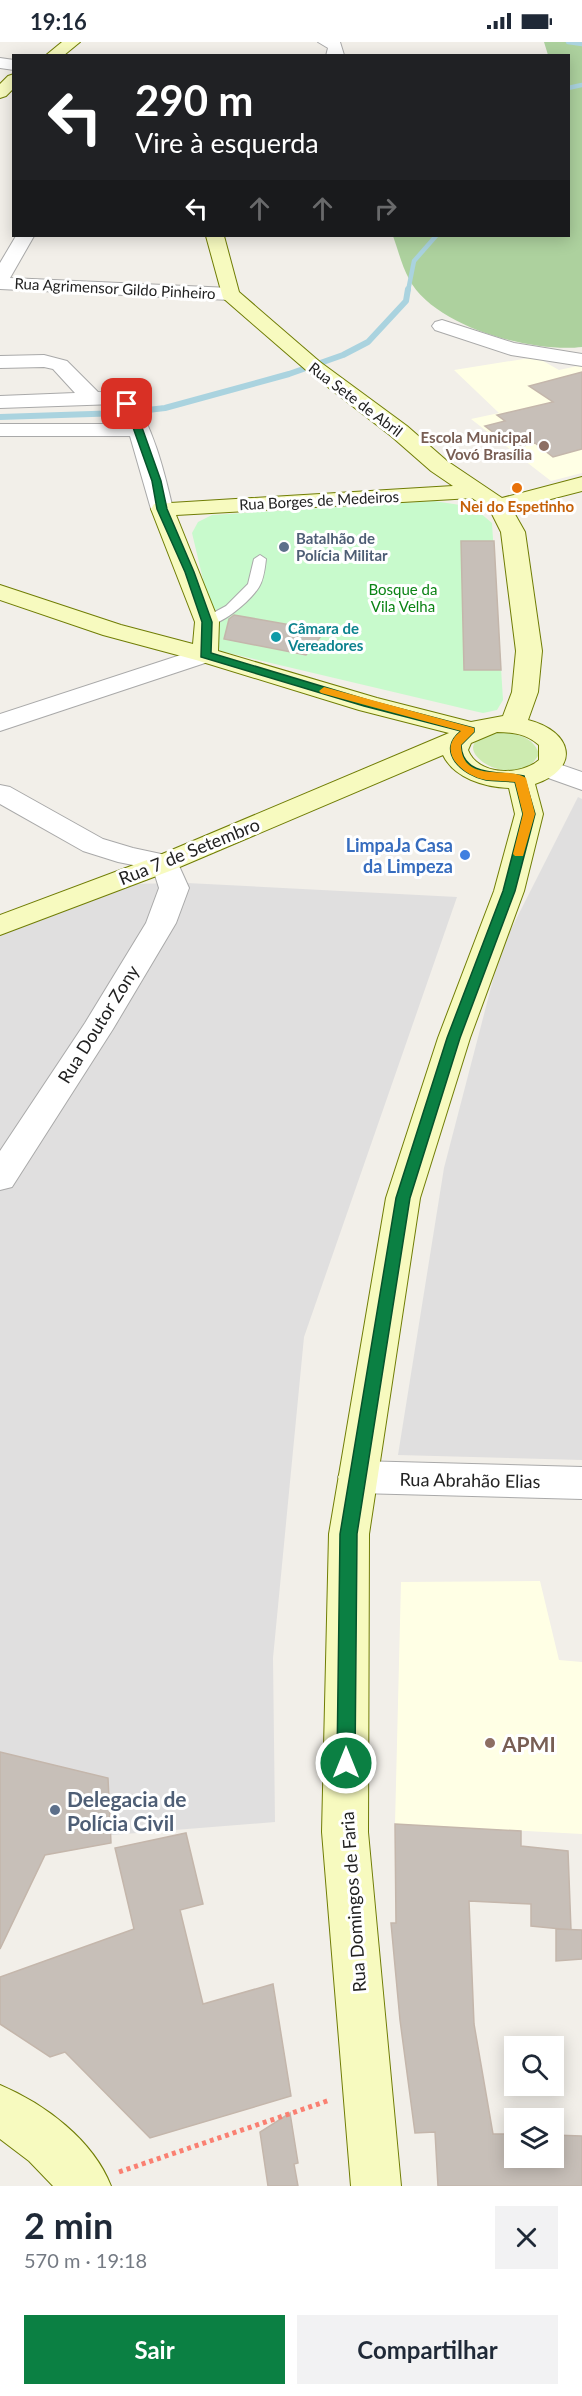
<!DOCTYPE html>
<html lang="pt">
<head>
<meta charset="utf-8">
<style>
  :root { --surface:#fff; --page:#f2f2f3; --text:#1f2937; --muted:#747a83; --accent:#0b8043 }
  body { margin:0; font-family:Lato,sans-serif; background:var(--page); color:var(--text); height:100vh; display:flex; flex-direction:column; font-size:22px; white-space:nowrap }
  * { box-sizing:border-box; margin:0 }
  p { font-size:20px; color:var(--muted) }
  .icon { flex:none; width:33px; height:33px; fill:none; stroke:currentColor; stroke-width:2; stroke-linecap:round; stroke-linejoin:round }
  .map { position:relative; height:2144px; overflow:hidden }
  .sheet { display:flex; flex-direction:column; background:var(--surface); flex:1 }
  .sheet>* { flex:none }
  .hud { position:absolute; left:12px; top:12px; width:558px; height:183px; border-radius:0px; box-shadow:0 3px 15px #0003; background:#202124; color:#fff; overflow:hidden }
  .buttons { position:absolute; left:504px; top:1994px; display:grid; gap:12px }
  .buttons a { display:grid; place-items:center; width:60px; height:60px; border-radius:0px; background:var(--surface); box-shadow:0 3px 15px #0003; font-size:30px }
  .pin { position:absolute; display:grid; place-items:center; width:51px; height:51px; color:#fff; margin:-26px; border-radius:12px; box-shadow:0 3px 9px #0006 }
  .me { position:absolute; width:66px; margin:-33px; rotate:0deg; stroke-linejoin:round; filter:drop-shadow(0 0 4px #0008) }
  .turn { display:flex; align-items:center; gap:21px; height:126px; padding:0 24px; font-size:27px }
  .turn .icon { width:78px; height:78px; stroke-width:2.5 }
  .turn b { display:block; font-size:42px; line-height:51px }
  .lanes { display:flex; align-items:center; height:57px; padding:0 24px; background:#0003; justify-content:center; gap:30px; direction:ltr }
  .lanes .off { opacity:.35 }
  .round { display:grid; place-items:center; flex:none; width:63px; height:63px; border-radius:0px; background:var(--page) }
  .head { display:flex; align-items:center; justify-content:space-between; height:102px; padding:0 24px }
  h1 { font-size:36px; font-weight:700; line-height:45px }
  .primary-button { display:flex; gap:12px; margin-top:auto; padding:12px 24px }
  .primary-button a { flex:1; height:69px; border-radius:0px; background:var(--accent); color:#fff; font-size:24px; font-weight:700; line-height:69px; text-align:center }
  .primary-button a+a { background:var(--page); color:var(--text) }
  .status { display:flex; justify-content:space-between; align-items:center; height:42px; padding:0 30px; background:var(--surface); direction:ltr }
  .status svg { height:16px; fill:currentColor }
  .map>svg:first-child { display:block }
  .residential { fill:#e0dfdf }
  .education { fill:#ffffe5 }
  .grass { fill:#cdebb0 }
  .forest { fill:#add19e }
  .park { fill:#c8facc }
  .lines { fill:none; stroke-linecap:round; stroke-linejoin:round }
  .stream-far1 { stroke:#aad3df; stroke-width:4.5 }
  .stream { stroke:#aad3df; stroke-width:6 }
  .building { fill:#c7bfb8; stroke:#c4b6ab; stroke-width:1.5 }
  .lane-casing { stroke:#a9a9a9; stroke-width:2 }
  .street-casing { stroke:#a9a9a9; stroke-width:2 }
  .secondary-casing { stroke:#707d05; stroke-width:2 }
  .path { stroke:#fa8072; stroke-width:5; stroke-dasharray:4 4; stroke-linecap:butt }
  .lane { fill:#fff; fill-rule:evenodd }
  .street { fill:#fff; fill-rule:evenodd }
  .secondary { fill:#f7fabf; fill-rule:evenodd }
  .route { fill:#0b8043; stroke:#07532c; stroke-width:1.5 }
  .slow { fill:#f59e0b }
  .education-dot { fill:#8d6e63; stroke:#fff; stroke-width:2 }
  .food-dot { fill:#e8710a; stroke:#fff; stroke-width:2 }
  .service-dot { fill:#5c6f8a; stroke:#fff; stroke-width:2 }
  .culture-dot { fill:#0f9aa8; stroke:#fff; stroke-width:2 }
  .shop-dot { fill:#3f7fe0; stroke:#fff; stroke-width:2 }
  .labels { text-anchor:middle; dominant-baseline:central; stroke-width:6; stroke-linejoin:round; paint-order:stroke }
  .far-street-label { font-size:15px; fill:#222; stroke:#fff }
  .far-education-label { font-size:15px; font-weight:bold; fill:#785e54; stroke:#fff; text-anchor:end }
  .far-food-label { font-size:15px; font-weight:bold; fill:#c56008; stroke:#fff }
  .far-service-label { font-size:15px; font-weight:bold; fill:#4e5e75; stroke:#fff; text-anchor:start }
  .far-park-label { font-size:15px; fill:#0c8416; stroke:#fff }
  .far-culture-label { font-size:15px; font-weight:bold; fill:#0d838f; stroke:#fff; text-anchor:start }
  .shop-label { font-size:18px; font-weight:bold; fill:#366cbe; stroke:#fff; text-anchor:end }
  .street-label { font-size:18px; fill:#222; stroke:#fff }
  .near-education-label { font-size:21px; font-weight:bold; fill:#785e54; stroke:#fff; text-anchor:start }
  .near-service-label { font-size:21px; font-weight:bold; fill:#4e5e75; stroke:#fff; text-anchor:start }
</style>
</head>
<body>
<div class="status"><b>19:16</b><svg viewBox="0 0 49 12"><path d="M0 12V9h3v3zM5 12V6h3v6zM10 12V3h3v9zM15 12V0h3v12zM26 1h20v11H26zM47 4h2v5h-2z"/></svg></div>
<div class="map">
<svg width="582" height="2144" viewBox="0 0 582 2144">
  <rect width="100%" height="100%" fill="#f2efe9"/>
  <g class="residential">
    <polygon points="578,755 582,757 582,1418 398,1413 444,1126 501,907"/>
    <polygon points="187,841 457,855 304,1295 273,1616 275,1780 87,1795 0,1710 0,892 125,842"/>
  </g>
  <g class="education">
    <polygon points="536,315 559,328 582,323 582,431 551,439 471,377 499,371 454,328"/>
    <polygon points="540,1539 559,1618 582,1620 582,1792 395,1782 401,1540"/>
  </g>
  <path class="grass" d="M506,690C520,693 534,696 539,712C516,758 425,696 506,690Z"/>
  <path class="forest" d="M544,0H582V305C532,311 434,285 409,237C402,224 398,208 393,194H568V14L548,13Z"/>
  <polygon class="park" points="434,459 473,465 492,481 503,658 497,668 483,671 474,669 220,609 192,491 198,480 212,473"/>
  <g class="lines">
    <g class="stream-far1">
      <polyline points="568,0 582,2"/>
      <polyline points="568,46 582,43"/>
      <polyline points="408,249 414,219 436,194"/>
    </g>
    <polyline class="stream" points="0,375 122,371 165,366 289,332 343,313 368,300 406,259 408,247"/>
  </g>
  <g class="building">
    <polygon points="582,330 582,407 553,415 535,401 514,406 485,384 505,379 497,373 553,360 529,344"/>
    <polygon points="461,499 494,499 501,628 464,628"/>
    <polygon points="234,573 325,589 306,613 224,597 229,577"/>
    <polygon points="0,1710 108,1736 111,1801 45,1813 0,1907"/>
    <polygon points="395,1782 521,1789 521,1804 568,1809 571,1888 531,1884 531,1862 469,1859 474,1982 493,2092 514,2092 514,2115 554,2115 554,2093 582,2094 582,2144 438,2144 435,2090 415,2091 400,1978 391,1881 396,1881"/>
    <polygon points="186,1791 203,1862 180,1868 203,1962 273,1942 291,2054 150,2096 65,2010 50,2015 0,1982 0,1935 134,1887 115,1806"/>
    <polygon points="556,1887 582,1888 582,1917 556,1919"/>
    <polygon points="290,2071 298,2121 294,2122 298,2144 268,2144 260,2090"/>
  </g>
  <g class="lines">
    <g class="lane-casing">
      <path id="lane" d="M260,513L266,517C265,525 264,537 259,545C251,558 219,587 202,583L200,580L202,577L226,564L248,542L254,517Z"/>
    </g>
    <g class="street-casing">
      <g id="street">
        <polygon points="318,0 340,0 344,13 326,14 328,6"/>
        <polygon points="0,16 14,18 14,28 0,26"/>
        <polygon points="16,194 34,194 10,236 230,246 237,248 240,252 237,256 230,258 0,247 0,221"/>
        <polygon points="442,278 514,301 582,312 582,324 511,313 435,288 432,284 435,280"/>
        <path d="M44,313L67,319L98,350L130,351C153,384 164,428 173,467L170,472L162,474L154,472L151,467L130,394H0V382H125L116,362L0,366V354L75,351L53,327L44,325L0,326V314Z"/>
        <polygon points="205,605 214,608 218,613 214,618 0,689 0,672"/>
        <polygon points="547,718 582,730 582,748 537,732 533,726 537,720"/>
        <polygon points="0,743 10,745 103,797 133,806 175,815 189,846 176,881 113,987 12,1145 0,1148 0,1109 85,981 146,881 159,846 153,827 118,820 83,809 0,762"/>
        <polygon points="358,1419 582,1425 582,1457 358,1451 344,1446 338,1435 344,1424"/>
      </g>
    </g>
    <g class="secondary-casing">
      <g id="secondary">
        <polygon points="62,0 80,0 63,14 45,14"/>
        <polygon points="14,32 14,46 6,54 0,56 0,42 8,34"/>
        <path d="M206,194H224L239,250L320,320L407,384L447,419L502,456L582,435V449L512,467L525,490L542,609L538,650L528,678C572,689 582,726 535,742L543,772L524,849L470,996L420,1156L369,1492L368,1790L401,2144H351L322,1790L329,1492L386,1156L438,996L494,849L515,772L509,746C484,745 454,736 443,713L175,827L0,893V873L155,815L449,691L359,668L196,618L103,593L0,558V543L121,583L193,602L195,580L151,467L154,462L453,444L431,429L391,394L306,328L223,256ZM472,456L490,468L501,490L516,609L512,650L503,674L471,680L377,656L218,609L219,580L176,473ZM497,690C513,690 527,692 539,703V718C521,734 478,734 468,708L471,701Z"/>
        <path d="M0,2043C45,2062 93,2098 111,2144H53L29,2119L0,2097Z"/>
      </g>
    </g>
    <polyline class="path" points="119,2130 330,2058"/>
    <use href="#lane" class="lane"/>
    <use href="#street" class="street"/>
    <use href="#secondary" class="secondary"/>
  </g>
  <path class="route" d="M124,360H130L139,377L161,439L167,467L194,530L212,580L211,611L371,659L474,686V690L461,703C462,736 502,729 524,734L535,772L515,849L460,996L410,1156L357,1492L355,1721L352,1727L346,1729L339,1727L337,1721L340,1492L396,1156L447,996L503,849L523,772L515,740C506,739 495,739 486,738C463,734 435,709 461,689L364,664L201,615L202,580L185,530L157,467L152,439L130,377L123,362Z"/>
  <path class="slow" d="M324,645L474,686V690L461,703C462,743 509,723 526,736L535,772L523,814H515L513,812L523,772L515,740C506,739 495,739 486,738C463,734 435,709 461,689L321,651L319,649Z"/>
  <g class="education-dot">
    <circle cx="544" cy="404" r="6"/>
    <circle cx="490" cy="1701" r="6"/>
  </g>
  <circle class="food-dot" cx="517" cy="446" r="6"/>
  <g class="service-dot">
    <circle cx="284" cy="505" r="6"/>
    <circle cx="55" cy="1768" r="6"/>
  </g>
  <circle class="culture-dot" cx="276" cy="595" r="6"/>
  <circle class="shop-dot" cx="465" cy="813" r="6"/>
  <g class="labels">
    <g class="far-street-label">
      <text transform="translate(115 246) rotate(3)">Rua Agrimensor Gildo Pinheiro</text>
      <text transform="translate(356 357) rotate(37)">Rua Sete de Abril</text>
      <text transform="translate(319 458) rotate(-3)">Rua Borges de Medeiros</text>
    </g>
    <g class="far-education-label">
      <text x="532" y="395">Escola Municipal<tspan x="532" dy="17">Vovó Brasília</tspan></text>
    </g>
    <g class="far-food-label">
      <text x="517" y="464">Nei do Espetinho</text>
    </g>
    <g class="far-service-label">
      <text x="296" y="496">Batalhão de<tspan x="296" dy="17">Polícia Militar</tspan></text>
    </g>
    <g class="far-park-label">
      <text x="403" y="547">Bosque da<tspan x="403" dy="17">Vila Velha</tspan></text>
    </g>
    <g class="far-culture-label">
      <text x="288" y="586">Câmara de<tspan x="288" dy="17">Vereadores</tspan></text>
    </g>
    <g class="shop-label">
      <text x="453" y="803">LimpaJa Casa<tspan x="453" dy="21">da Limpeza</tspan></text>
    </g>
    <g class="street-label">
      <text transform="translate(189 809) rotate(-22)">Rua 7 de Setembro</text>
      <text transform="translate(98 982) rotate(-58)">Rua Doutor Zony</text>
      <text transform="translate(470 1438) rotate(1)">Rua Abrahão Elias</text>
      <text transform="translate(353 1860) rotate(-94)">Rua Domingos de Faria</text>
    </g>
    <g class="near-education-label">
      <text x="502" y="1701">APMI</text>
    </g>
    <g class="near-service-label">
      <text x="67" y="1756">Delegacia de<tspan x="67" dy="24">Polícia Civil</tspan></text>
    </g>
  </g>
</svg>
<div class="buttons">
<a><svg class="icon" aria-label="search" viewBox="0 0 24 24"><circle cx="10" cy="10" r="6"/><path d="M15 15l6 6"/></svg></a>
<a><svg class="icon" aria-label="layers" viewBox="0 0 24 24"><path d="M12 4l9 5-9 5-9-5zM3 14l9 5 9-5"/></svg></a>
</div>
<div class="pin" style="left:127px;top:362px;background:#d93025"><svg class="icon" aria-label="arrive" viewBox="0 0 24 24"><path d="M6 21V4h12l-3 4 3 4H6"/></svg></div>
<svg class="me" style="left:346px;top:1721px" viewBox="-20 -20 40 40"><circle r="17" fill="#0b8043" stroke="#fff" stroke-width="3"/><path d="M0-11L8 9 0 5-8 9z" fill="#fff"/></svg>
<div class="hud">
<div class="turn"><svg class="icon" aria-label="left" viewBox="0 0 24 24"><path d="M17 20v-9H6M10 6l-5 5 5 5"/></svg><div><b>290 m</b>Vire à esquerda</div></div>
<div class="lanes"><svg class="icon" aria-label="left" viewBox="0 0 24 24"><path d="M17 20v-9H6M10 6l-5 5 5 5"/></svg><svg class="icon off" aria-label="ahead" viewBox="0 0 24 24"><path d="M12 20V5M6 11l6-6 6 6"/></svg><svg class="icon off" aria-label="ahead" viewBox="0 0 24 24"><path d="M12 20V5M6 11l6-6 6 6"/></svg><svg class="icon off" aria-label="right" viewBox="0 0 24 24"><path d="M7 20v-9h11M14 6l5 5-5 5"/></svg></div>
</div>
</div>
<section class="sheet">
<div class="head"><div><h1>2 min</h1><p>570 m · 19:18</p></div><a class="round"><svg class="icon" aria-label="close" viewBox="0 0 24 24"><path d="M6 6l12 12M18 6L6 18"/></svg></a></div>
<div class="primary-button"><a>Sair</a><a>Compartilhar</a></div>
</section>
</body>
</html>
